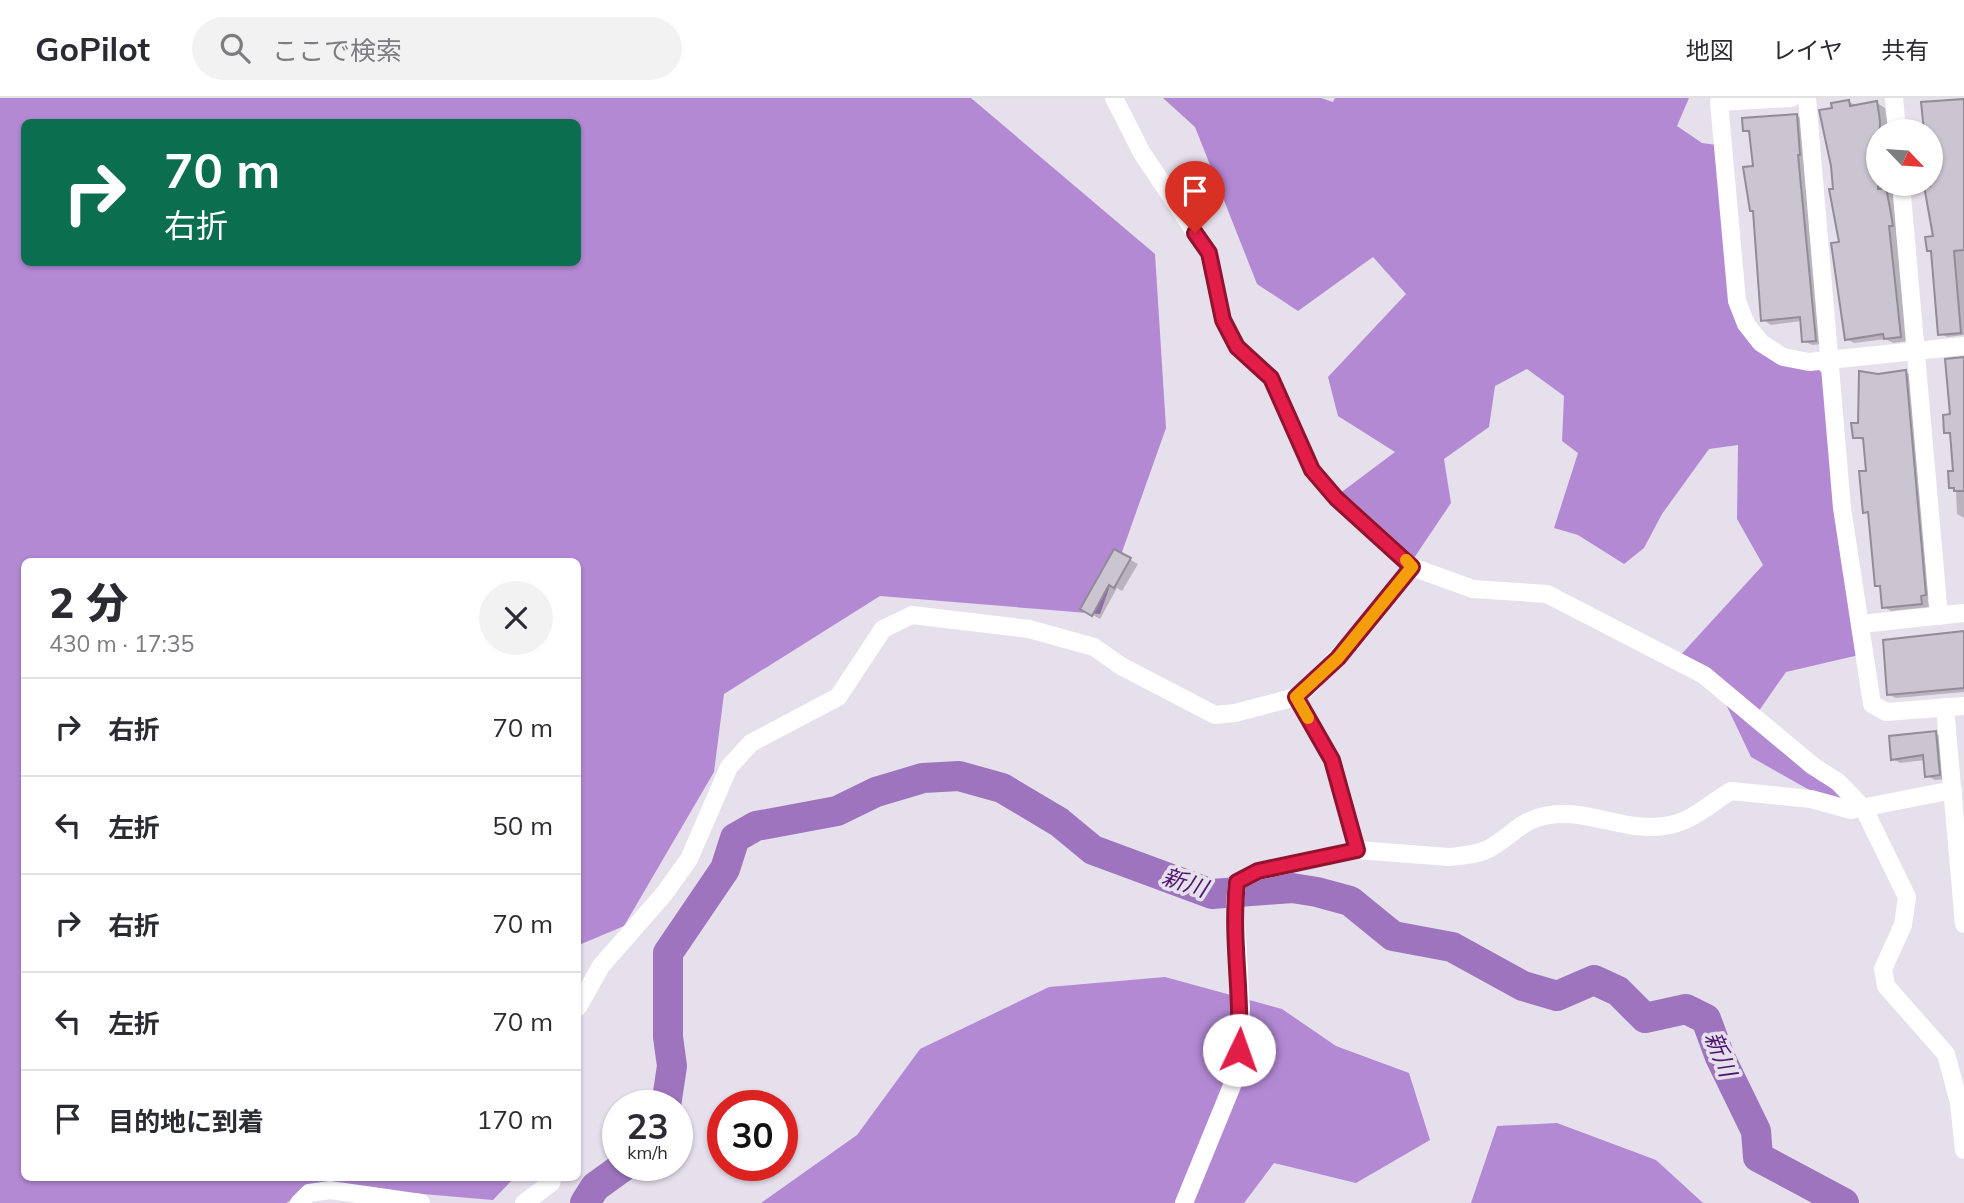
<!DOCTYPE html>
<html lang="ja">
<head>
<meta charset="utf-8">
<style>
  :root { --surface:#fff; --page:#f2f2f3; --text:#2b2b33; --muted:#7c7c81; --line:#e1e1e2 }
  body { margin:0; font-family:Mulish,"Noto Sans JP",sans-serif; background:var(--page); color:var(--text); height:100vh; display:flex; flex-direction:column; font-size:26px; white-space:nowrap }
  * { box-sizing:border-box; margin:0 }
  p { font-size:23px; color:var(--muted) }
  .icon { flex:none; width:38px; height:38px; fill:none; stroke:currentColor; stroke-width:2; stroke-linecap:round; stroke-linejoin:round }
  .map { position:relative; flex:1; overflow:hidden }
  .side { position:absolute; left:21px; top:460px; width:560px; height:623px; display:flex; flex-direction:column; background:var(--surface); border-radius:10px; box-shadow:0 2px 5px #0004 }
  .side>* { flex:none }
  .top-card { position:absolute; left:21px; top:21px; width:560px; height:147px; border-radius:10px; box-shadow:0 2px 5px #0004; background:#0b6e4f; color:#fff; overflow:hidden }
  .needle { width:46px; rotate:115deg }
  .fabs { position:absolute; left:1866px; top:21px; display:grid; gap:14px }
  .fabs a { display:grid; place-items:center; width:77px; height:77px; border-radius:50%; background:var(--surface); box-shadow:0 2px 5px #0004; font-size:35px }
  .speed { position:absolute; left:602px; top:992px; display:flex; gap:14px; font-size:35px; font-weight:700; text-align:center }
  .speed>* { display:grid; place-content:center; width:91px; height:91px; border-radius:50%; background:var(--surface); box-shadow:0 2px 5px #0004; line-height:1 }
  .speed small { font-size:18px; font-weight:400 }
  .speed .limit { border:10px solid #d22; background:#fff; color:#111 }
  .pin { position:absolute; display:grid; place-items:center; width:60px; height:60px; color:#fff; margin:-72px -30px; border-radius:50% 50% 50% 0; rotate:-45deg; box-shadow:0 0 7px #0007 }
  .pin .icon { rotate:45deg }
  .me { position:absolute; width:77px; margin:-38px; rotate:3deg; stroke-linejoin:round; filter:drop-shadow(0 0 5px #0008) }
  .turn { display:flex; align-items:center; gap:24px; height:147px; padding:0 28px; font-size:32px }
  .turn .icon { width:91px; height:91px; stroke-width:2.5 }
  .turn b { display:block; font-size:49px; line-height:60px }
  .round { display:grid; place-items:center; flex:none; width:74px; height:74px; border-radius:37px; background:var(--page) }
  .summary { display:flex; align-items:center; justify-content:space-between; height:119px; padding:0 28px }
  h1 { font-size:42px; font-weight:800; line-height:52px }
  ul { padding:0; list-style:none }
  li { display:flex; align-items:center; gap:21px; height:98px; padding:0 28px; border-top:2px solid var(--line) }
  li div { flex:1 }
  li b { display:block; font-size:26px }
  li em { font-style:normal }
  header { display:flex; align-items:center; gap:42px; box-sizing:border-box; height:98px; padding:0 35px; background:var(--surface); border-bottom:2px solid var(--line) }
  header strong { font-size:33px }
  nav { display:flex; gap:38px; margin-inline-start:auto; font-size:24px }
  .search { width:490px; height:63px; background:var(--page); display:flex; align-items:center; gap:18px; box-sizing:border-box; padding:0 24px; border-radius:38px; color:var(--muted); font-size:26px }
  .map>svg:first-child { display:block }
  .forest { fill:#b389d4; fill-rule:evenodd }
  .shadow { fill:#0003 }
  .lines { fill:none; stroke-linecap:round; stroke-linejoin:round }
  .river { stroke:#9d74bd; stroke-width:30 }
  .building { fill:#cbc5d1; stroke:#928c98; stroke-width:2 }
  .minor { stroke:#fff; stroke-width:18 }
  .route-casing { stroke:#92132f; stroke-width:18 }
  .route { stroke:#e11d48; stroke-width:12 }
  .slow { stroke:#f59e0b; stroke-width:12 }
  .labels { text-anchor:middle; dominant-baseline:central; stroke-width:7; stroke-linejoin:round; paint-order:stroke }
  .water-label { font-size:23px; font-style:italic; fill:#4d146e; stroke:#e6e0ec }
</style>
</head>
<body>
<header>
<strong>GoPilot</strong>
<div class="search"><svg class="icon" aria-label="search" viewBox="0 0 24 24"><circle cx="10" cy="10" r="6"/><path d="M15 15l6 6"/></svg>ここで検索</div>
<nav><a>地図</a><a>レイヤ</a><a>共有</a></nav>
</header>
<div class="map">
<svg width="1964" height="1105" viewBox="0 0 1964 1105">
  <rect width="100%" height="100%" fill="#e6e0ec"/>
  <g class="forest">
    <path d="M0,0H971L1155,156L1166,330L1100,516L880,498L724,596L714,674L624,828L579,847L578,464H24V797L21,799L24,804V1080H514L493,1102L318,1087L286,1105H0ZM24,24H578V164H24Z"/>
    <polygon points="1163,0 1321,0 1333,4 1335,0 1689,0 1677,28 1702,45 1717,47 1731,203 1782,267 1808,272 1816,270 1825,277 1859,557 1786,574 1756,617 1677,561 1763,467 1737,421 1738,347 1709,351 1662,416 1644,450 1624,466 1578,437 1554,430 1578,355 1562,343 1564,298 1527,271 1495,288 1489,329 1444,361 1451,405 1412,463 1339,396 1395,354 1338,318 1328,279 1406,196 1373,159 1298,213 1257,186 1195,29"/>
    <polygon points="1723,600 1848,703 1820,698 1751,659"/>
    <polygon points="1165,879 1282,911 1336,948 1409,975 1430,1042 1356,1085 1274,1065 1244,1105 761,1105 857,1037 920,951 1049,889"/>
    <polygon points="1557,1025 1656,1062 1703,1105 1471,1105 1497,1028"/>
  </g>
  <g class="shadow">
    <polygon points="1964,3 1964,237 1947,239 1940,235 1933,155 1928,152 1935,140 1926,86 1930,86 1930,33 1926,33 1923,6"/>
    <polygon points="1849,4 1857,8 1877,5 1885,10 1889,33 1878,33 1878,86 1892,86 1900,132 1896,132 1908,243 1893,245 1886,241 1854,245 1847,241 1834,92 1834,11"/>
    <polygon points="1797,18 1804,22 1823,246 1812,247 1804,243 1802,223 1771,227 1763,222 1755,114 1751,112 1754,69 1751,36 1745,32"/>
    <polygon points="1964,261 1964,420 1957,416 1956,392 1951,389 1954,375 1952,338 1946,334"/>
    <polygon points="1906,274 1913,278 1933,501 1928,501 1929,509 1891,513 1884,509 1882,491 1877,487 1870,416 1865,413 1868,374 1865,343 1855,339 1878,278"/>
    <polygon points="1115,453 1138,466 1122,493 1117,490 1100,521 1082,511"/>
    <polygon points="1964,535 1964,594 1896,600 1888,596"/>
    <polygon points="1935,635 1943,639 1947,681 1935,682 1927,678 1925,662 1900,665 1893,661"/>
  </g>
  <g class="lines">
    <g class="river">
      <polyline points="666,1008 672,968 668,939 668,855 725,771 735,740 756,728 837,713 876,694 923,680 959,678 1002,690 1059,724 1093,752 1212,796 1292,790 1317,794 1350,803 1393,838 1452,849 1523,888 1557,898 1594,882 1618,893 1645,920 1686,911 1706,921 1720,959 1756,1033 1758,1059 1844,1105"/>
      <polyline points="585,1105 595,1089 624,1068"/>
    </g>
  </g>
  <g class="building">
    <polygon points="1964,1 1964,152 1954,153 1961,235 1938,237 1931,153 1927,153 1925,139 1933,138 1924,88 1930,88 1930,33 1924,33 1921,4"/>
    <polygon points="1849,2 1850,8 1877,3 1880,23 1878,91 1886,90 1890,110 1893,128 1889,128 1901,239 1884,241 1883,236 1845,242 1831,145 1839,144 1829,91 1833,91 1831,68 1819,12 1832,10 1831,5"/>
    <polygon points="1797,16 1800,57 1798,57 1816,243 1802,244 1800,219 1761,223 1753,113 1750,113 1743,69 1753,68 1749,33 1743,33 1742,20"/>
    <polygon points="1964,259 1964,393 1954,393 1954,390 1949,390 1948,373 1953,373 1950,335 1944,335 1943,317 1950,316 1945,261"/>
    <polygon points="1906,272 1926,497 1921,498 1922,506 1882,510 1880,488 1875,488 1868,414 1863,415 1859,373 1866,373 1863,340 1853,340 1851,325 1858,325 1859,273 1878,276"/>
    <polygon points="1114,451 1131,460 1114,490 1109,487 1092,518 1080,511"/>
    <polygon points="1964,533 1964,590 1887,597 1883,542"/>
    <polygon points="1936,633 1940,677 1925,679 1923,657 1891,662 1889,638"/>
  </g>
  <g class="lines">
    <g class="minor">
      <polyline points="1114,0 1142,55 1209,155 1223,222 1237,249 1271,280 1312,372 1336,400 1412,469 1473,491 1547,496 1704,577 1813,668 1838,684 1864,711 1907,799 1903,827 1883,871 1886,888 1946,956 1959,1005 1964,1052"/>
      <polyline points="1791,0 1719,4 1737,203 1746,226 1761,245 1783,259 1809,264 1964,248"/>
      <polyline points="1807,0 1842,410 1872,606 1886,614 1964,608"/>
      <polyline points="1894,0 1897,33"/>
      <polyline points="1901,86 1939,518"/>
      <polyline points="1861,526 1964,515"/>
      <polyline points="1296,599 1332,662 1357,752"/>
      <polyline points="1945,609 1964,826"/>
      <polyline points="578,909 601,868 664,796 689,761 729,669 751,645 838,599 883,531 912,517 1029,531 1094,549 1121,568 1215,617 1235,615 1296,599 1305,592 1351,545 1412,469"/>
      <polyline points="299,1105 309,1095 330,1092 421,1105"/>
      <polyline points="524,1105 551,1085 553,1080"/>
      <path d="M1184,1105L1238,973L1241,911L1235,806L1237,784L1258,773L1357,752L1449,759C1461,758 1475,757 1486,752C1504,744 1518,726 1537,720C1581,705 1625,737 1670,727C1694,722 1712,704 1731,693L1811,701L1851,712L1953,692"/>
    </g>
  </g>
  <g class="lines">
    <g class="route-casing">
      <path id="route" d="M1195,135L1209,155L1223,222L1237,249L1271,280L1312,372L1336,400L1412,469L1338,560L1296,599L1332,662L1357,752L1258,773L1237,784C1231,840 1242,896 1239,952"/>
    </g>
    <use href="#route" class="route"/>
    <polyline class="slow" points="1308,620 1296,599 1338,560 1412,469 1406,462"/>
  </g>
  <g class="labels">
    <g class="water-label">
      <text transform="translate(1185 784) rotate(18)">新川</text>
      <text transform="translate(1721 956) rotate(68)">新川</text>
    </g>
  </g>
</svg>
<div class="fabs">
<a><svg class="needle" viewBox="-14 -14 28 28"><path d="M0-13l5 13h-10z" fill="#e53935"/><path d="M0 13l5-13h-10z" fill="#7c7c81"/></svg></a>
</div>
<div class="speed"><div>23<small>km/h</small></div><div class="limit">30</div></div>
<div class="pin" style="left:1195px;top:135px;background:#d93025"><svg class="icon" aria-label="arrive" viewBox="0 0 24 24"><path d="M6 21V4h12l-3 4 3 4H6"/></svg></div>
<svg class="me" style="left:1239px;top:952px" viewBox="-20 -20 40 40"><circle r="19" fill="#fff"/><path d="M0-13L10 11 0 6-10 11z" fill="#e11d48"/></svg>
<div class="top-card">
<div class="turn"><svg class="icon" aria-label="right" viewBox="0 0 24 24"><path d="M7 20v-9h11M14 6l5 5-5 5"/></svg><div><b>70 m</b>右折</div></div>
</div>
<section class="side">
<div class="summary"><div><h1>2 分</h1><p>430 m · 17:35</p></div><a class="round"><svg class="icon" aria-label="close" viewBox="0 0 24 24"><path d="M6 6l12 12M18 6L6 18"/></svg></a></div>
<ul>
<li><svg class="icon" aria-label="right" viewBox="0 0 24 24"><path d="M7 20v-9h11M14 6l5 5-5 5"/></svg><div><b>右折</b></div><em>70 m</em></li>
<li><svg class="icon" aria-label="left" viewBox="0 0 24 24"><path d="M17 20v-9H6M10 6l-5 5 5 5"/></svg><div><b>左折</b></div><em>50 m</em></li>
<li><svg class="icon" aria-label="right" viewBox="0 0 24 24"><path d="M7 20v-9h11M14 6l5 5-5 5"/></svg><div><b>右折</b></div><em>70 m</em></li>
<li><svg class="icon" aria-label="left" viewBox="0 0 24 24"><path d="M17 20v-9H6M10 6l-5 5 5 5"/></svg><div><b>左折</b></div><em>70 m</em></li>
<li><svg class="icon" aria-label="arrive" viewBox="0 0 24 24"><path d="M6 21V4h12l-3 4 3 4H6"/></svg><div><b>目的地に到着</b></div><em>170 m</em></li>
</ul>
</section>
</div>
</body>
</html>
